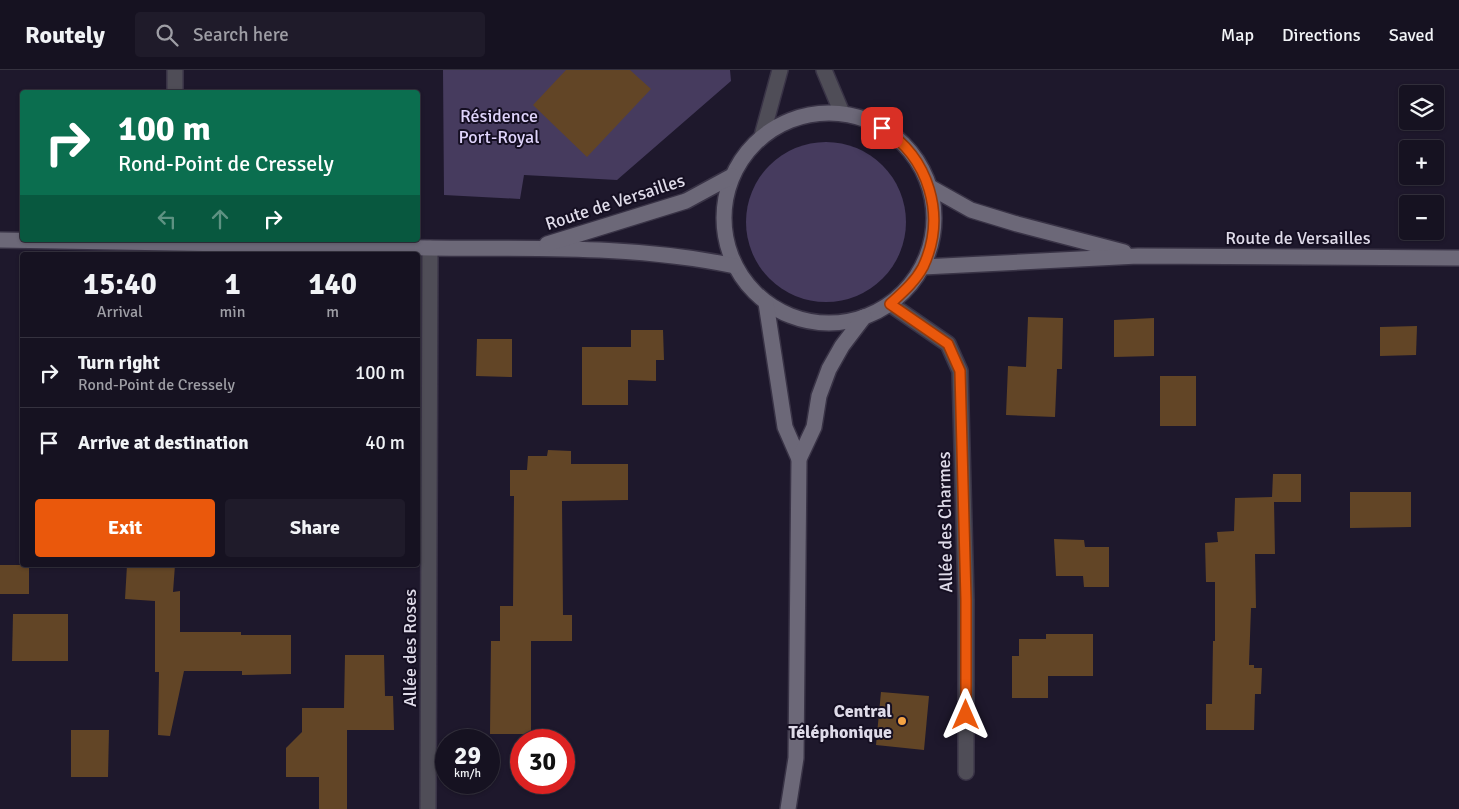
<!DOCTYPE html>
<html lang="en">
<head>
<meta charset="utf-8">
<style>
  :root { --surface:#161221; --page:#1f1b2a; --text:#f1f3f6; --muted:#9e9ea5; --line:#35323f; --accent:#ea580c }
  body { margin:0; font-family:Signika,sans-serif; background:var(--page); color:var(--text); height:100vh; display:flex; flex-direction:column; font-size:19px; white-space:nowrap }
  * { box-sizing:border-box; margin:0 }
  p { font-size:16px; color:var(--muted) }
  .icon { flex:none; width:28px; height:28px; fill:none; stroke:currentColor; stroke-width:2; stroke-linecap:round; stroke-linejoin:round }
  .map { position:relative; flex:1; overflow:hidden }
  .details { position:absolute; left:20px; top:182px; width:400px; height:315px; display:flex; flex-direction:column; background:var(--surface); border-radius:5px; box-shadow:0 1px 4px #0004,0 0 0 1px var(--line) }
  .details>* { flex:none }
  .banner { position:absolute; left:20px; top:20px; width:400px; height:152px; border-radius:5px; box-shadow:0 1px 4px #0004,0 0 0 1px var(--line); background:#0b6e4f; color:#fff; overflow:hidden }
  .controls { position:absolute; left:1399px; top:15px; display:grid; gap:10px }
  .controls a { display:grid; place-items:center; width:45px; height:45px; border-radius:5px; background:var(--surface); box-shadow:0 1px 4px #0004,0 0 0 1px var(--line); font-size:25px }
  .speed { position:absolute; left:435px; top:659px; display:flex; gap:10px; font-size:25px; font-weight:700; text-align:center }
  .speed>* { display:grid; place-content:center; width:65px; height:65px; border-radius:50%; background:var(--surface); box-shadow:0 1px 4px #0004,0 0 0 1px var(--line); line-height:1 }
  .speed small { font-size:12px; font-weight:400 }
  .speed .limit { border:8px solid #d22; background:#fff; color:#111 }
  .pin { position:absolute; display:grid; place-items:center; width:42px; height:42px; color:#fff; margin:-21px; border-radius:10px; box-shadow:0 2px 8px #0006 }
  .me { position:absolute; width:55px; margin:-28px; rotate:0deg; stroke-linejoin:round; filter:drop-shadow(0 0 4px #0008) }
  .turn { display:flex; align-items:center; gap:18px; height:105px; padding:0 15px; font-size:22px }
  .turn .icon { width:65px; height:65px; stroke-width:2.5 }
  .turn b { display:block; font-size:35px; line-height:42px }
  .lanes { display:flex; align-items:center; height:48px; padding:0 15px; background:#0003; justify-content:center; gap:25px; direction:ltr }
  .lanes .off { opacity:.35 }
  .eta { display:flex; justify-content:space-evenly; align-items:center; height:85px; text-align:center }
  .eta b { font-size:30px; font-weight:800; line-height:35px }
  .button { display:flex; gap:10px; margin-top:auto; padding:10px 15px }
  .button a { flex:1; height:58px; border-radius:5px; background:var(--accent); color:#fff; font-size:20px; font-weight:800; line-height:58px; text-align:center }
  .button a+a { background:var(--page); color:var(--text) }
  ul { padding:0; list-style:none }
  li { display:flex; align-items:center; gap:15px; height:70px; padding:0 15px; border-top:1px solid var(--line) }
  li div { flex:1 }
  li b { display:block; font-size:19px }
  li em { font-style:normal }
  header { display:flex; align-items:center; gap:30px; box-sizing:border-box; height:70px; padding:0 25px; background:var(--surface); border-bottom:1px solid var(--line) }
  header strong { font-size:24px }
  nav { display:flex; gap:28px; margin-inline-start:auto; font-size:18px }
  .search { width:350px; height:45px; background:var(--page); display:flex; align-items:center; gap:12px; box-sizing:border-box; padding:0 18px; border-radius:5px; color:var(--muted); font-size:19px }
  .map>svg:first-child { display:block }
  .green { fill:#463b5e }
  .building { fill:#624526 }
  .lines { fill:none; stroke-linecap:round; stroke-linejoin:round }
  .minor-casing { stroke:#393346; stroke-width:18 }
  .secondary-casing { stroke:#393346; stroke-width:18 }
  .minor { stroke:#4f4d57; stroke-width:15 }
  .secondary { stroke:#6c6878; stroke-width:15 }
  .route-casing { stroke:#983908; stroke-width:12 }
  .route { stroke:#ea580c; stroke-width:9 }
  .poi-dot { fill:#f4a344; stroke:#150f22; stroke-width:2 }
  .labels { text-anchor:middle; dominant-baseline:central; stroke-width:4; stroke-linejoin:round; paint-order:stroke }
  .park-label { font-size:18px; fill:#dfd4fb; stroke:#150f22 }
  .street-label { font-size:18px; fill:#dfdbe9; stroke:#150f22 }
  .poi-label { font-size:18px; font-weight:bold; fill:#dfdbe9; stroke:#150f22; text-anchor:end }
</style>
</head>
<body>
<header>
<strong>Routely</strong>
<div class="search"><svg class="icon" aria-label="search" viewBox="0 0 24 24"><circle cx="10" cy="10" r="6"/><path d="M15 15l6 6"/></svg>Search here</div>
<nav><a>Map</a><a>Directions</a><a>Saved</a></nav>
</header>
<div class="map">
<svg width="1459" height="739" viewBox="0 0 1459 739">
  <rect width="100%" height="100%" fill="#1e182c"/>
  <g class="green">
    <polygon points="443,0 730,0 731,11 617,110 524,105 520,129 444,125"/>
    <circle cx="826" cy="152" r="80"/>
  </g>
  <g class="building">
    <polygon points="566,0 630,0 651,19 587,87 533,35"/>
    <polygon points="1028,247 1063,248 1062,299 1057,299 1055,347 1006,345 1008,296 1026,297"/>
    <polygon points="1154,248 1154,286 1114,287 1114,250"/>
    <polygon points="1417,256 1416,285 1380,286 1380,257"/>
    <polygon points="631,260 663,260 664,290 656,290 656,311 628,310 628,335 582,335 582,277 631,277"/>
    <polygon points="477,269 512,269 512,307 476,306"/>
    <rect x="1160" y="306" width="36" height="50"/>
    <polygon points="548,380 571,381 571,394 628,394 628,430 562,431 563,545 572,545 572,571 531,571 531,664 490,664 491,571 500,571 500,536 513,536 514,426 510,426 510,400 527,400 528,386 547,386"/>
    <polygon points="1273,404 1301,404 1301,432 1274,432 1275,484 1255,484 1256,538 1251,538 1249,595 1254,595 1254,598 1262,598 1261,624 1255,624 1254,660 1206,660 1206,634 1212,634 1213,571 1215,571 1215,512 1206,512 1205,473 1218,472 1217,462 1234,461 1235,428 1272,427"/>
    <polygon points="1350,422 1411,422 1411,457 1350,458"/>
    <polygon points="1054,469 1084,470 1085,477 1109,477 1109,517 1084,517 1083,506 1056,506"/>
    <rect x="0" y="495" width="29" height="29"/>
    <polygon points="127,495 175,495 173,522 180,521 180,562 241,562 241,565 291,565 291,604 242,605 242,601 184,601 170,666 158,665 159,602 155,602 155,531 125,529"/>
    <polygon points="13,544 68,544 68,591 12,591"/>
    <polygon points="1046,564 1093,564 1093,606 1048,606 1048,628 1012,628 1012,586 1019,586 1019,569 1046,569"/>
    <polygon points="345,585 384,585 385,626 393,626 394,660 347,660 347,739 319,739 319,707 286,707 286,678 302,662 302,638 344,638"/>
    <polygon points="881,622 929,626 924,680 876,675"/>
    <polygon points="71,660 109,660 108,707 71,707"/>
  </g>
  <g class="lines">
    <g class="minor-casing">
      <g id="minor">
        <polyline points="824,0 842,43"/>
        <polyline points="175,22 175,0"/>
        <polyline points="762,66 780,0"/>
        <polyline points="890,234 948,274 960,301 966,530 966,702"/>
        <polyline points="428,739 430,178"/>
      </g>
    </g>
    <g class="secondary-casing">
      <g id="secondary">
        <circle cx="829" cy="148" r="105"/>
        <polyline points="930,117 971,140 1017,154 1124,182"/>
        <path d="M0,170C143,172 287,175 430,178C532,179 635,175 735,196"/>
        <polyline points="547,174 686,131 732,106"/>
        <polyline points="923,197 1138,186 1459,188"/>
        <polyline points="766,233 785,357 799,389"/>
        <polyline points="788,739 796,688 799,389 814,357 819,326 829,299 842,276 864,247"/>
      </g>
    </g>
    <use href="#minor" class="minor"/>
    <use href="#secondary" class="secondary"/>
  </g>
  <g class="lines">
    <g class="route-casing">
      <path id="route" d="M882,58C929,87 947,146 923,197C915,212 902,223 890,234L948,274L960,301L966,530V645"/>
    </g>
    <use href="#route" class="route"/>
  </g>
  <circle class="poi-dot" cx="902" cy="651" r="5"/>
  <g class="labels">
    <g class="park-label">
      <text x="499" y="46">Résidence<tspan x="499" dy="21">Port-Royal</tspan></text>
    </g>
    <g class="street-label">
      <text transform="translate(615 132) rotate(-18)">Route de Versailles</text>
      <text x="1298" y="168">Route de Versailles</text>
      <text transform="translate(945 452) rotate(-91)">Allée des Charmes</text>
      <text transform="translate(410 578) rotate(-90)">Allée des Roses</text>
    </g>
    <g class="poi-label">
      <text x="892" y="641">Central<tspan x="892" dy="21">Téléphonique</tspan></text>
    </g>
  </g>
</svg>
<div class="controls">
<a><svg class="icon" aria-label="layers" viewBox="0 0 24 24"><path d="M12 4l9 5-9 5-9-5zM3 14l9 5 9-5"/></svg></a>
<a>+</a>
<a>−</a>
</div>
<div class="speed"><div>29<small>km/h</small></div><div class="limit">30</div></div>
<div class="pin" style="left:882px;top:58px;background:#d93025"><svg class="icon" aria-label="arrive" viewBox="0 0 24 24"><path d="M6 21V4h12l-3 4 3 4H6"/></svg></div>
<svg class="me" style="left:966px;top:645px" viewBox="-20 -20 40 40"><path d="M0-17L14 15 0 8-14 15z" fill="#ea580c" stroke="#fff" stroke-width="4"/></svg>
<div class="banner">
<div class="turn"><svg class="icon" aria-label="right" viewBox="0 0 24 24"><path d="M7 20v-9h11M14 6l5 5-5 5"/></svg><div><b>100 m</b>Rond-Point de Cressely</div></div>
<div class="lanes"><svg class="icon off" aria-label="left" viewBox="0 0 24 24"><path d="M17 20v-9H6M10 6l-5 5 5 5"/></svg><svg class="icon off" aria-label="ahead" viewBox="0 0 24 24"><path d="M12 20V5M6 11l6-6 6 6"/></svg><svg class="icon" aria-label="right" viewBox="0 0 24 24"><path d="M7 20v-9h11M14 6l5 5-5 5"/></svg></div>
</div>
<section class="details">
<div class="eta">
<div><b>15:40</b><p>Arrival</p></div>
<div><b>1</b><p>min</p></div>
<div><b>140</b><p>m</p></div>
</div>
<ul>
<li><svg class="icon" aria-label="right" viewBox="0 0 24 24"><path d="M7 20v-9h11M14 6l5 5-5 5"/></svg><div><b>Turn right</b><p>Rond-Point de Cressely</p></div><em>100 m</em></li>
<li><svg class="icon" aria-label="arrive" viewBox="0 0 24 24"><path d="M6 21V4h12l-3 4 3 4H6"/></svg><div><b>Arrive at destination</b></div><em>40 m</em></li>
</ul>
<div class="button"><a>Exit</a><a>Share</a></div>
</section>
</div>
</body>
</html>
